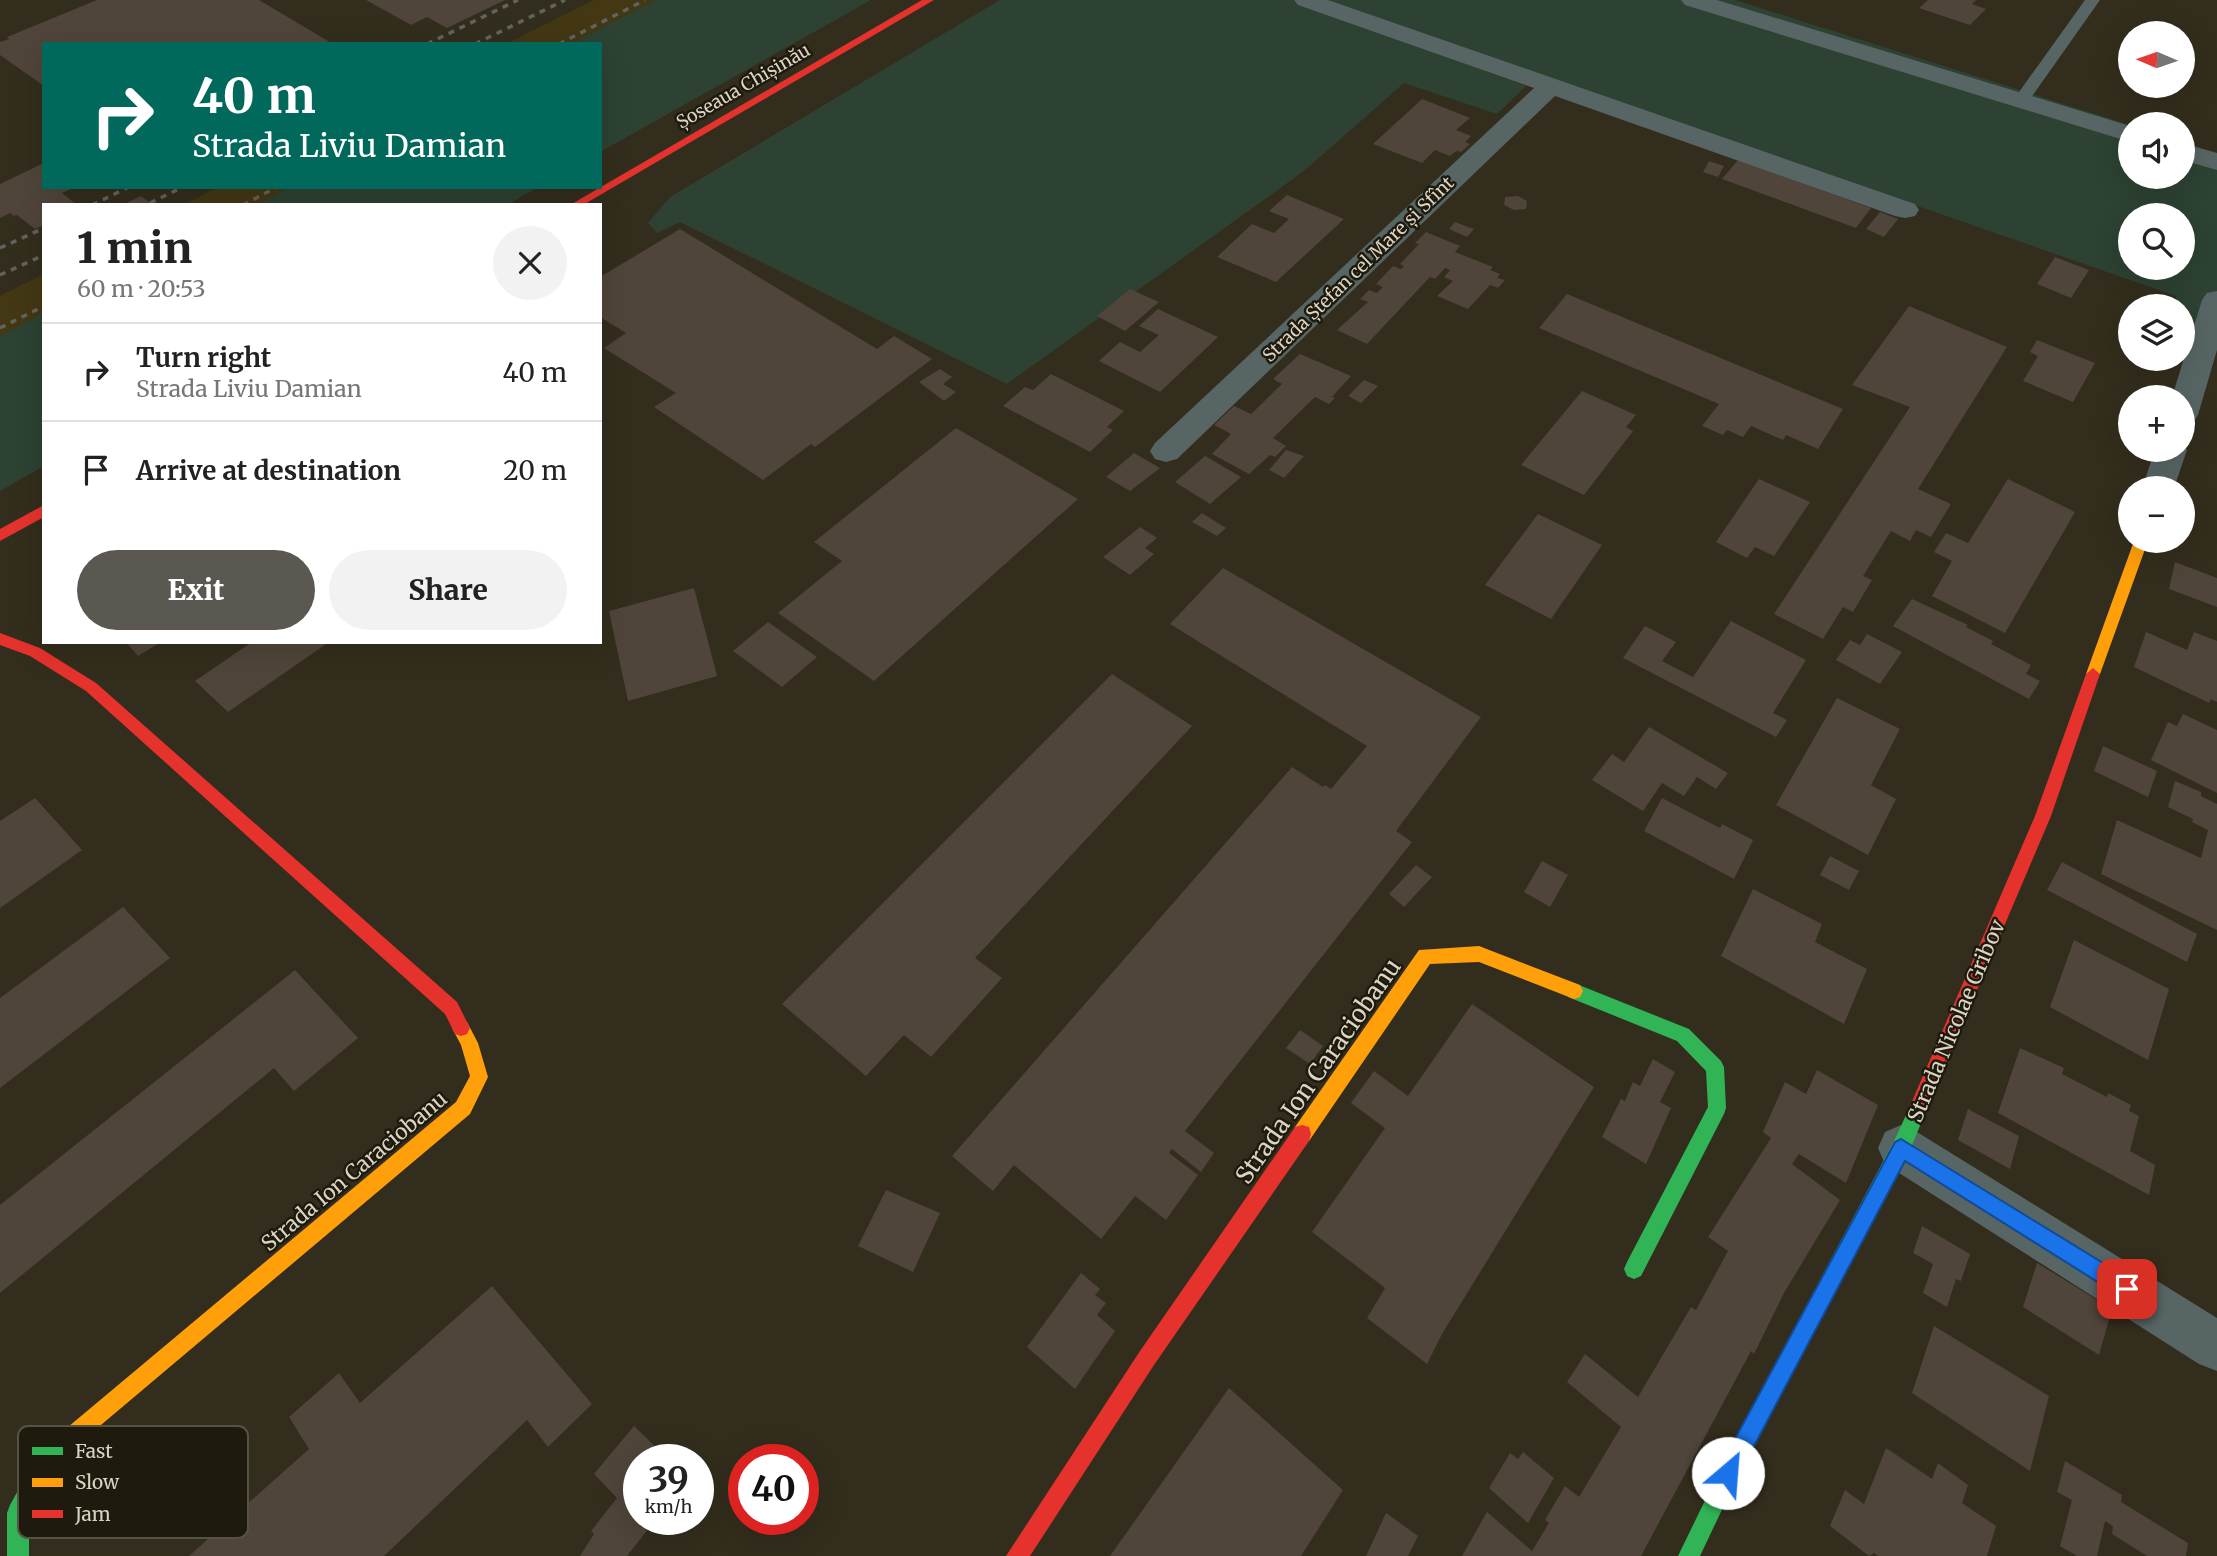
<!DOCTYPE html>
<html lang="en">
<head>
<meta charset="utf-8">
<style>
  :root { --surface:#fff; --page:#f2f2f2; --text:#222; --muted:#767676; --line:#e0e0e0; --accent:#5b5851 }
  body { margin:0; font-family:Merriweather,serif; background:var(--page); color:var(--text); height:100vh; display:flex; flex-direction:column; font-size:26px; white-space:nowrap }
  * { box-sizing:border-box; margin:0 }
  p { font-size:23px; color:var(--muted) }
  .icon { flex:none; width:38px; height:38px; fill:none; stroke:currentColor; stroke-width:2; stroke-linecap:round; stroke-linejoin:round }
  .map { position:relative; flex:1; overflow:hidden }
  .panel { position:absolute; left:42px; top:203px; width:560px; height:441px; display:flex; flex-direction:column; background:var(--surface); border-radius:0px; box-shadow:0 7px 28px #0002 }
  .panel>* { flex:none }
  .guide { position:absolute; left:42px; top:42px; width:560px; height:147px; border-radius:0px; box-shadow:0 7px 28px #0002; background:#00695c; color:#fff; overflow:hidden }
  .needle { width:46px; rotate:272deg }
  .controls { position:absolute; left:2118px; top:21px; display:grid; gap:14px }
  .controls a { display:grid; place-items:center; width:77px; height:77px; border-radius:50%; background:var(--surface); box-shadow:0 7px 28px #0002; font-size:35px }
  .speed { position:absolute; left:623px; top:1444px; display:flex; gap:14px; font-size:35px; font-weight:700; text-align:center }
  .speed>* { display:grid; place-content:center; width:91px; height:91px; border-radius:50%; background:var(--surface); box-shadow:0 7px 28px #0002; line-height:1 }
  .speed small { font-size:18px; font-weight:400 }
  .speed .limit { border:10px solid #d22; background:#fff; color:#111 }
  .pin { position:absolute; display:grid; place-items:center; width:60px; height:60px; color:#fff; margin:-30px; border-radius:14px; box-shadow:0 4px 10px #0006 }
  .me { position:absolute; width:77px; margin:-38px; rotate:27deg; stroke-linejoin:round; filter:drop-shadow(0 0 5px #0008) }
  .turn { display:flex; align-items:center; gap:24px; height:147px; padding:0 35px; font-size:32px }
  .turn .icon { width:91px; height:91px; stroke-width:2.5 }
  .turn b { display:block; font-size:49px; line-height:60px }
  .round { display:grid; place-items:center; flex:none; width:74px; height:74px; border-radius:37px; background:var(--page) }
  .overview { display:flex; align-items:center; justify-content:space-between; height:119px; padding:0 35px }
  h1 { font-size:42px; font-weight:800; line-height:52px }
  .button { display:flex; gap:14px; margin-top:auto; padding:14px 35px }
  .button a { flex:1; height:80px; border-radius:42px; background:var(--accent); color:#fff; font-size:28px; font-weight:800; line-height:80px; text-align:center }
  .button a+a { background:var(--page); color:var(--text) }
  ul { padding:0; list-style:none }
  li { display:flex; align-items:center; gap:21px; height:98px; padding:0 35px; border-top:2px solid var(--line) }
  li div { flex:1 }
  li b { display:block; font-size:26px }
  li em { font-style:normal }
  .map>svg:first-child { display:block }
  .built { fill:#433714 }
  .green { fill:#2d4233; fill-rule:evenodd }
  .building { fill:#4f453a }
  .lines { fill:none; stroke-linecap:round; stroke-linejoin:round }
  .lane { fill:#576564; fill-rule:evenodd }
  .street { fill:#576564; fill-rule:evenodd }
  .fast { fill:#30b455; fill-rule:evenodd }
  .slow { fill:#ff9f0a; fill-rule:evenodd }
  .jam { fill:#e5322d; fill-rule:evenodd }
  .rail { stroke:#60645e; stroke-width:3.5; stroke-dasharray:6 6; stroke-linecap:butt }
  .route { fill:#1a73e8; stroke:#114b97; stroke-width:2 }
  .labels { text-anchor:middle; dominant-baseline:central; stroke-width:5; stroke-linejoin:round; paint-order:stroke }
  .far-street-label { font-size:18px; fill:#dad4c4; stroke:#1e1a0d }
  .street-label { font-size:21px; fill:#dad4c4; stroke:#1e1a0d }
  .near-street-label { font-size:24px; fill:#dad4c4; stroke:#1e1a0d }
  .key { fill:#1e1a0d; stroke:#565244; stroke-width:2 }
  .key-label { font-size:19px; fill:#dad4c4 }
</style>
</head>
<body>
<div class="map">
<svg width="2217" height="1556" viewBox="0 0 2217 1556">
  <rect width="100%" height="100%" fill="#332d1d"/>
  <g class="built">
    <polygon points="594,0 681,0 597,44 506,44"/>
    <polygon points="218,187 319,187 285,205 183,205"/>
    <polygon points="44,274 44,329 0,352 0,296"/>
  </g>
  <g class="green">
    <polygon points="656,0 871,0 600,152 600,44 570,44"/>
    <polygon points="1000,0 1292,0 1526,86 1497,114 1404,83 1304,171 1007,384 680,222 657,233 648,223 670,197"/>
    <path d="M1325,0H1735L2130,125V177H2182V141L2217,154V349L2182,341V306H2175L2176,296ZM2130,215H2182V268H2130Z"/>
    <polygon points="290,187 538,187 507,205 256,205"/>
    <polygon points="44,313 44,466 0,491 0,336"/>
  </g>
  <g class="building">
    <polygon points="97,0 259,0 333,44 44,44 44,86 0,55 0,42 9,39 7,37"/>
    <polygon points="366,0 505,0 447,28 427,17 411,25"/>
    <polygon points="1928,0 1976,0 1972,4 1986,9 1970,25 1919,8"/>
    <polygon points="1422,99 1470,118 1456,130 1471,136 1465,142 1470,144 1461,152 1456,151 1450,156 1435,150 1422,163 1373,144"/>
    <polygon points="1738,160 1871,208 1856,228 1722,179"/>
    <polygon points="1709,161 1724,166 1718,177 1703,172"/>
    <polygon points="44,163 44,187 75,187 62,193 77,205 44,205 44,225 35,229 17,215 14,216 10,213 0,218 0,184"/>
    <polygon points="1287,195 1344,219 1276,282 1217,257 1252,224 1274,233 1289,219 1269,211"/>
    <polygon points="141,196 153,205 122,205"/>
    <polygon points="1518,196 1527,201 1526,209 1514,210 1504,205 1505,197"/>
    <polygon points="1880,212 1898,219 1884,237 1866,229"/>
    <polygon points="1455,222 1474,229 1467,237 1449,229"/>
    <polygon points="680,229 877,349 894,336 932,359 815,447 811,444 763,480 654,407 676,393 604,348 626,333 600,317 600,277"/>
    <polygon points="1426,232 1460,246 1455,252 1493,267 1490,270 1500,274 1497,278 1505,280 1498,288 1490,285 1468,309 1437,296 1453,281 1444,277 1450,270 1445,268 1435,279 1430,277 1367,344 1337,330 1368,302 1360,299 1369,290 1377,293 1383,287 1376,284 1393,266 1401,269 1404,266 1400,264 1419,244 1415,243"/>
    <polygon points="2055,257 2089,270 2071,298 2037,284"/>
    <polygon points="1130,289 1159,302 1125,331 1097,316"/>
    <polygon points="1567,294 1843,409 1818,449 1786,435 1783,440 1751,426 1743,437 1727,430 1723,435 1702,426 1719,404 1539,328"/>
    <polygon points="1909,306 2007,347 1918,489 1951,504 1931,537 1916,530 1910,541 1891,531 1863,576 1872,580 1853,612 1843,607 1823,639 1774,614 1910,407 1852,385"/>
    <polygon points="1158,309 1218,337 1160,392 1099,361 1120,342 1140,352 1159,335 1139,326"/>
    <polygon points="2037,340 2095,363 2073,402 2023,381 2038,356 2030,352"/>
    <polygon points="1300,354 1351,376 1332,397 1335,398 1329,404 1315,397 1273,438 1286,446 1275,457 1270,455 1249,474 1212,454 1231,434 1214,425 1234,406 1251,414 1282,384 1273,379"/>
    <polygon points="940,369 952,377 943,384 956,392 944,401 919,382"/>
    <polygon points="1051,374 1124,411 1107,427 1113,430 1090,452 1003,406 1025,387 1033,390"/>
    <polygon points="1364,380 1378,386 1361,403 1348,396"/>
    <polygon points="1582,391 1636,415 1626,427 1633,431 1584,495 1521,465"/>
    <polygon points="956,428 1078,499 874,681 778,613 842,561 814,542"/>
    <polygon points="1286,450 1304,456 1284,478 1269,470"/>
    <polygon points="1134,453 1160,468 1130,491 1106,477"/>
    <polygon points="1205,456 1241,477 1210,504 1175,482"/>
    <polygon points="1759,479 1810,502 1774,556 1755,547 1747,558 1716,542"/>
    <polygon points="2008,479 2075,512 2005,633 1932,596 1952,561 1934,552 1946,533 1968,543"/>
    <polygon points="1202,513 1226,528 1217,536 1192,522"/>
    <polygon points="1538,514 1602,545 1551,619 1485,585"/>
    <polygon points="1140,527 1157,538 1145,548 1154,554 1130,575 1103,557"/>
    <polygon points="2175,562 2217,578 2217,607 2169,589"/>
    <polygon points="1223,568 1481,717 1396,831 1412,842 1185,1131 1214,1153 1201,1172 1172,1149 1169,1153 1198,1175 1166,1220 1135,1196 1101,1239 1014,1165 993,1191 952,1156 1292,767 1323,787 1325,785 1331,789 1367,746 1170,624"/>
    <polygon points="694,588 717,676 628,701 609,611"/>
    <polygon points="1912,599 1968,625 1966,627 1993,641 1991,644 2031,665 2026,674 2040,681 2029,699 1893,626"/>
    <polygon points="1731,621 1806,660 1773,713 1787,720 1776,737 1623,658 1645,626 1676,642 1662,661 1693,677"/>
    <polygon points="768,622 817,657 782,687 733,651"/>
    <polygon points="2146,632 2187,650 2194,632 2217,641 2217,702 2211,699 2209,703 2134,667"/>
    <polygon points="1867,634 1902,652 1880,684 1836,660 1850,640 1860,645"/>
    <polygon points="126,642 161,642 138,656"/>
    <polygon points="252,642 329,642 228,712 195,681"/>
    <polygon points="1112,674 1192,726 975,958 1002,978 931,1057 904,1035 866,1076 782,1004"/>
    <polygon points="1837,698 1900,729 1871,785 1896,799 1868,855 1776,805"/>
    <polygon points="2183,714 2217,730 2217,793 2151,760 2168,722 2177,726"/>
    <polygon points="1649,727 1728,773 1716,789 1697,777 1684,796 1662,783 1643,811 1592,780 1612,754 1624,762"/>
    <polygon points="2103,746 2157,771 2148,797 2094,771"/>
    <polygon points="2175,781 2201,792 2201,796 2217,804 2217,930 2101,874 2117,820 2201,858 2208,830 2192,822 2193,819 2168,807"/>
    <polygon points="35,798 82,850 0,908 0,821"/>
    <polygon points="1662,798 1720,828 1722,824 1753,840 1734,879 1644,831"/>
    <polygon points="1830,856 1859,871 1849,890 1820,875"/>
    <polygon points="1542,861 1568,875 1550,907 1524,892"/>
    <polygon points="2062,862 2197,934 2187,962 2047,890"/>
    <polygon points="1416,865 1432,877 1404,907 1389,894"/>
    <polygon points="1753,889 1822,924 1815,942 1867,969 1844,1024 1721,956"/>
    <polygon points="123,907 170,958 0,1088 0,998"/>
    <polygon points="2074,940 2169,989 2148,1060 2050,1007"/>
    <polygon points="295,970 358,1038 294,1091 274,1068 0,1293 0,1205"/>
    <polygon points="1472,1004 1594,1087 1442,1334 1427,1364 1367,1318 1385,1288 1312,1232 1385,1128 1351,1103 1374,1071 1408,1096"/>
    <polygon points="1300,1030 1323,1046 1310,1064 1286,1048"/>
    <polygon points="2020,1048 2064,1068 2062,1074 2107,1097 2108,1093 2131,1105 2129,1111 2139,1116 2130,1151 2155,1165 2149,1195 1998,1113"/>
    <polygon points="1653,1059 1675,1072 1660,1102 1671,1108 1646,1164 1602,1137 1621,1099 1625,1101 1633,1082 1640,1086"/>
    <polygon points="1817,1070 1878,1105 1846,1183 1799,1154 1792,1164 1840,1200 1784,1293 1754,1354 1751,1351 1641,1556 1462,1556 1487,1512 1532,1551 1549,1523 1545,1520 1565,1486 1579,1497 1621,1427 1567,1382 1585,1354 1638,1397 1691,1307 1696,1310 1728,1251 1708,1237 1771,1138 1763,1132 1785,1082 1806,1094"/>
    <polygon points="1968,1109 2019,1136 2010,1169 1958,1140"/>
    <polygon points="886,1190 940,1213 913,1272 858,1246"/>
    <polygon points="1922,1226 1970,1254 1961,1281 1956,1279 1947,1307 1923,1293 1933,1264 1913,1253"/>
    <polygon points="2037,1263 2112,1309 2099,1355 2023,1307"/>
    <polygon points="1081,1273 1100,1289 1095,1295 1106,1303 1097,1315 1115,1331 1075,1389 1027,1347"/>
    <polygon points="492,1286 592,1404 548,1447 527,1420 384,1556 189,1556 309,1449 289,1417 339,1373 360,1403"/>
    <polygon points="1934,1326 2049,1396 2030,1471 1912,1393"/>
    <polygon points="1229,1388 1343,1490 1301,1556 1110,1556"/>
    <polygon points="634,1426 669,1460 639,1460 639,1519 656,1519 627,1556 580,1556 594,1534 591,1531 617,1498 594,1474"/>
    <polygon points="1886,1448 1932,1479 1938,1463 1968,1485 1962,1503 1996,1526 1987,1556 1878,1556 1874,1553 1869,1556 1830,1526 1845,1490 1864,1504"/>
    <polygon points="1523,1452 1554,1478 1528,1523 1489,1488 1510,1453 1518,1459"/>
    <polygon points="2065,1461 2122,1495 2121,1502 2188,1543 2186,1556 2147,1556 2112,1534 2113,1526 2105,1521 2097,1556 2077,1556 2060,1546 2072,1500 2057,1492"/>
    <polygon points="1386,1513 1418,1536 1408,1556 1366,1556"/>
  </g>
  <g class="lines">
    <polygon class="lane" points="2085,0 2100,0 2028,102 2016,102 2014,99"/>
    <g class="street">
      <polygon points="1294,0 1328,0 1915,204 1919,210 1915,216 1905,218 1895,216 1555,96 1177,459 1166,462 1155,459 1150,451 1155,443 1534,88 1298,5"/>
      <polygon points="1681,0 1717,0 2130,126 2130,142 1685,5"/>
      <polygon points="2182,143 2217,153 2217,170 2182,160"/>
      <polygon points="2217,291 2217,350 2198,415 2193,423 2182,426 2182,397 2172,397 2202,300 2207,293"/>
      <polygon points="2182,442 2187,450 2174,488 2142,488 2155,450 2182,450"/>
      <polygon points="1901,1125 1917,1132 2217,1318 2217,1371 2199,1364 1885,1164 1878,1148 1885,1132"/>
    </g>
    <g class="fast">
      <polygon points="1574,983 1689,1029 1721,1061 1724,1067 1726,1108 1724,1114 1641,1276 1634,1279 1627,1276 1624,1269 1627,1262 1708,1107 1706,1071 1677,1041 1568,997 1565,991 1568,985"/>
      <polygon points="1919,1097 1925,1100 1928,1106 1908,1155 1746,1459 1700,1556 1678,1556 1732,1445 1894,1141 1913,1100"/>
      <path d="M75,1424L82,1427L85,1434L82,1441L55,1465L29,1515V1556H7V1513L10,1505C27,1476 41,1437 75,1424Z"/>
    </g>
    <g class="slow">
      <polygon points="2134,541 2148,541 2100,674 2093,680 2086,674"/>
      <polygon points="1479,946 1580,985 1583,991 1580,997 1574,999 1479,962 1430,964 1309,1141 1302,1143 1295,1141 1293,1134 1295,1127 1419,950"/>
      <polygon points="461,1020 467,1022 478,1043 488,1077 470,1114 82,1441 75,1444 68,1441 65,1434 68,1427 456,1102 470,1076 461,1045 452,1028 455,1022"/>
    </g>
    <g class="jam">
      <polygon points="922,0 934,0 583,205 570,205"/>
      <polygon points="44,505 44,517 0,541 0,529"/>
      <polygon points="0,633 40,648 96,683 457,1002 470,1028 467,1034 461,1036 455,1034 445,1014 86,691 30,656 0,645"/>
      <polygon points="2093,668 2100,674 2051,816 1925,1112 1919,1115 1913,1112 1910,1106 2035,816 2086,674"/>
      <polygon points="1302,1125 1309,1127 1311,1134 1309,1141 1154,1365 1030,1556 1006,1556 1140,1351 1295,1127"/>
    </g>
    <g class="rail">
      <polyline points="427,44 518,0"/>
      <polyline points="475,44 565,0"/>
      <polyline points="559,44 645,0"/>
      <polyline points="150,203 183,187"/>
      <polyline points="92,205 129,187"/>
      <polyline points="243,205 277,187"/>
      <polyline points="0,248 44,228"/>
      <polyline points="0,275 44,255"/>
      <polyline points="0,328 44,306"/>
    </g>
  </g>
  <polygon class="route" points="1901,1139 2134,1282 2137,1289 2134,1296 2127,1299 2120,1296 1905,1161 1736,1480 1728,1484 1721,1480 1718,1473 1721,1465 1895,1142"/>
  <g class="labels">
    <g class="far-street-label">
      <text transform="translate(743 86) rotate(-30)">Șoseaua Chișinău</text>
      <text transform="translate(1358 269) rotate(-44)">Strada Ștefan cel Mare și Sfînt</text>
    </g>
    <g class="street-label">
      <text transform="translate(1956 1021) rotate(-67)">Strada Nicolae Gribov</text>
      <text transform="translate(354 1171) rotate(-40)">Strada Ion Caraciobanu</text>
    </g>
    <g class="near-street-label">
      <text transform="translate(1318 1071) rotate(-55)">Strada Ion Caraciobanu</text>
    </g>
  </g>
  <rect x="18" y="1426" width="230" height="112" rx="10" class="key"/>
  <rect x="32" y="1447" width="31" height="8" fill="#30b455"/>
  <rect x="32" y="1478" width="31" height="9" fill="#ff9f0a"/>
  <rect x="32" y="1510" width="31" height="8" fill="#e5322d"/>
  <g class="key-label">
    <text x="75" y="1458">Fast</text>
    <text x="75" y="1489">Slow</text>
    <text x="75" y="1521">Jam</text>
  </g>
</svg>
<div class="controls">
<a><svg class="needle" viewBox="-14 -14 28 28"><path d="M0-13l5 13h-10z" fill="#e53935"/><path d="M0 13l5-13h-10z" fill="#767676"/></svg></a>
<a><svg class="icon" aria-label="sound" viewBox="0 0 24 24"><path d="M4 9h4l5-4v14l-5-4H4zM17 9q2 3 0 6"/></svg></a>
<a><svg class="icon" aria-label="search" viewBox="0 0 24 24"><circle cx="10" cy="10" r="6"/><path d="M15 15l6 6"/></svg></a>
<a><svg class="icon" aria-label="layers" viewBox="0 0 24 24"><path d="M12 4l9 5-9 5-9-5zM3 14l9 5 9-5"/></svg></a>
<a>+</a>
<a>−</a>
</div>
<div class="speed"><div>39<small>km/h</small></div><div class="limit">40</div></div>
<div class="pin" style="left:2127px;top:1289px;background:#d93025"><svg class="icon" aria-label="arrive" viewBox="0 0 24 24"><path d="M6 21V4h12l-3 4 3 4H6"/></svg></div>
<svg class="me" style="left:1728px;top:1473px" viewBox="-20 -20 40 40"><circle r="19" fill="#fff"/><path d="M0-13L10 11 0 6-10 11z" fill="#1a73e8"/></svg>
<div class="guide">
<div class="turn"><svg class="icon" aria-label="right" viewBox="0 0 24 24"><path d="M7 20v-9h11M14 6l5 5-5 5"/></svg><div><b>40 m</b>Strada Liviu Damian</div></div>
</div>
<section class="panel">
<div class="overview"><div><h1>1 min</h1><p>60 m · 20:53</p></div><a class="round"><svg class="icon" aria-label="close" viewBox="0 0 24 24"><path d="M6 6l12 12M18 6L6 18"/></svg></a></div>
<ul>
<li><svg class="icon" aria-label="right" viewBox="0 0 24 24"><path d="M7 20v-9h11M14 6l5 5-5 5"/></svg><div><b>Turn right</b><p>Strada Liviu Damian</p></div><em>40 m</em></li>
<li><svg class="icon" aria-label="arrive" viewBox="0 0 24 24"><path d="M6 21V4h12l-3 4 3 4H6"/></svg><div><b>Arrive at destination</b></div><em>20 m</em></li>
</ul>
<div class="button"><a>Exit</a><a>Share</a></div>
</section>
</div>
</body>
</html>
